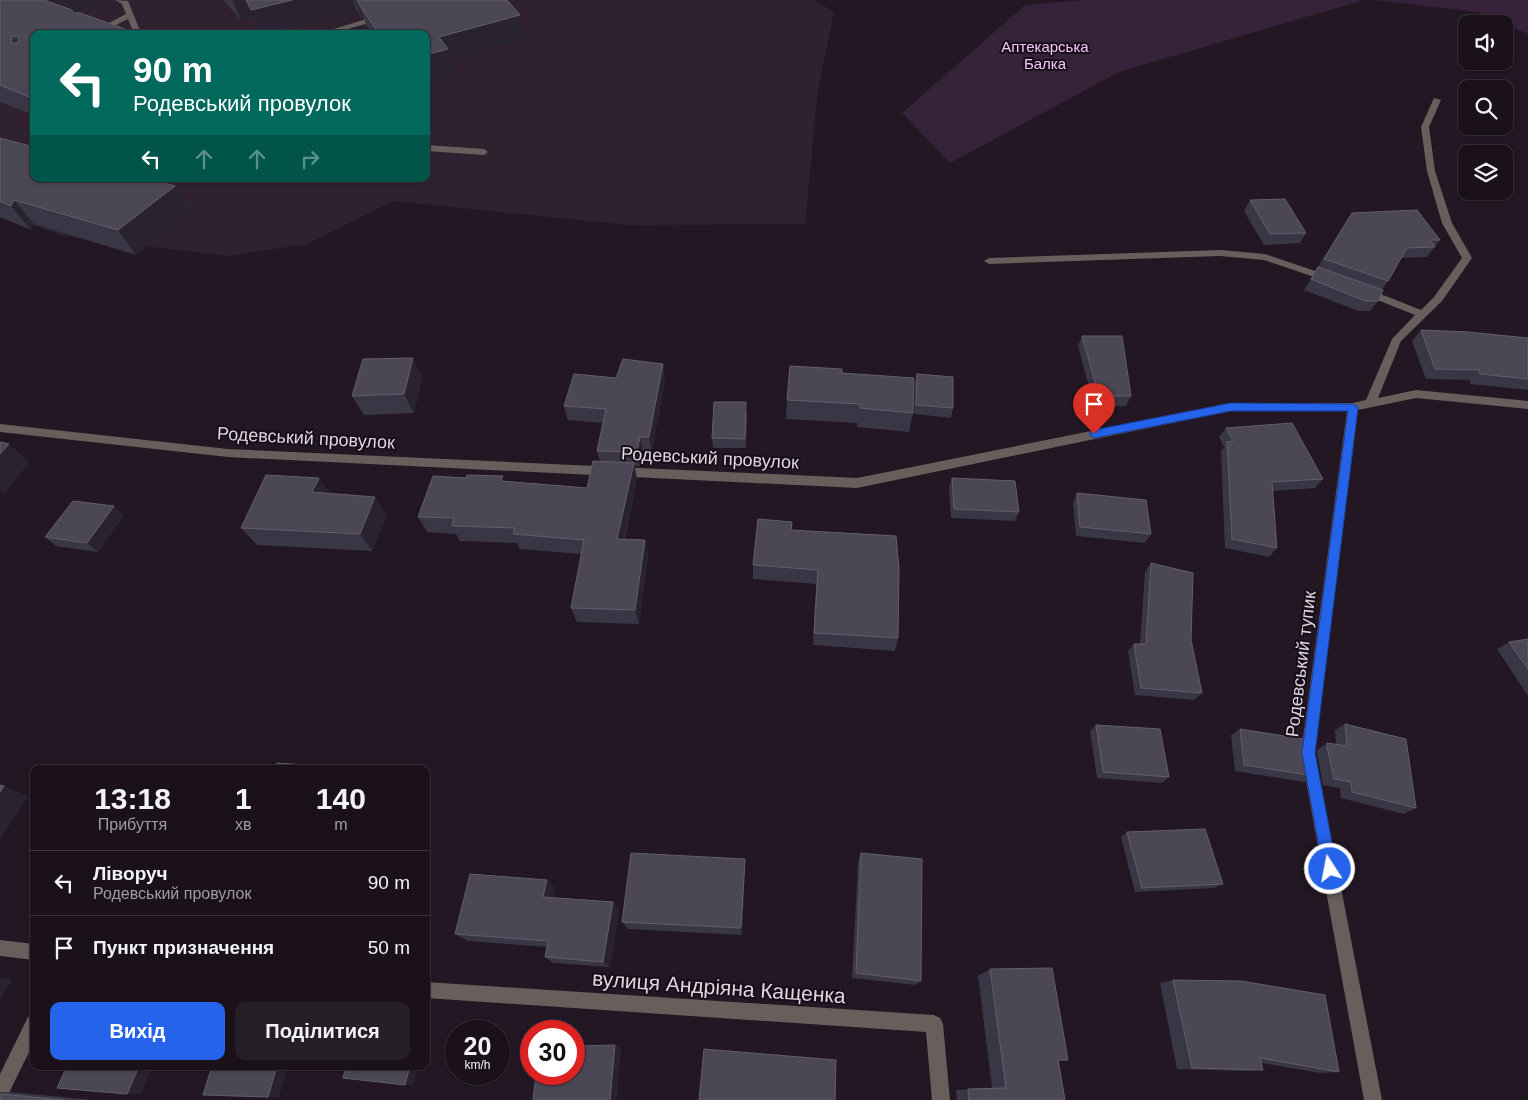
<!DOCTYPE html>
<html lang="uk">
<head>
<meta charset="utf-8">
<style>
  :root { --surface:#1a111a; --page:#271f27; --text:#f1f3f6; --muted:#9f9da2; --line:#383139; --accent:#2563eb }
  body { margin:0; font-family:Helvetica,sans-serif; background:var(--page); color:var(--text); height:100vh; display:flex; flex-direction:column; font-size:19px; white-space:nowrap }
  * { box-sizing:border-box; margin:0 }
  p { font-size:16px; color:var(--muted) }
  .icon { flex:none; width:28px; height:28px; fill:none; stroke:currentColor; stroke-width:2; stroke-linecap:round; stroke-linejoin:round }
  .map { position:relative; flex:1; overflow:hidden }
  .details { position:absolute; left:30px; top:765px; width:400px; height:305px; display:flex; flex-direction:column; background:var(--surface); border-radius:10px; box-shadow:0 1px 4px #0004,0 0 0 1px var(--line) }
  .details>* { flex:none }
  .top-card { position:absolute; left:30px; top:30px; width:400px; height:152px; border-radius:10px; box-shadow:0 1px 4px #0004,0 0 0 1px var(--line); background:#00695c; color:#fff; overflow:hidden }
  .fabs { position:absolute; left:1458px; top:15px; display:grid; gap:10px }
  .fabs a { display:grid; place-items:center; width:55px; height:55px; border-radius:10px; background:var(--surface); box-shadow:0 1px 4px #0004,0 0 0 1px var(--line); font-size:25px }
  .speed { position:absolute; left:445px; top:1020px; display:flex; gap:10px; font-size:25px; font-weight:700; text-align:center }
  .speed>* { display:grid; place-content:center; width:65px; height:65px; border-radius:50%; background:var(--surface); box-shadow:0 1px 4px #0004,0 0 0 1px var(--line); line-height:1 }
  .speed small { font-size:12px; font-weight:400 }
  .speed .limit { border:8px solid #d22; background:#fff; color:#111 }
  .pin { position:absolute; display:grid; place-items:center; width:42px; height:42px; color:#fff; margin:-51px -21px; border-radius:50% 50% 50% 0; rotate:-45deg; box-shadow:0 0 5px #0007 }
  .pin .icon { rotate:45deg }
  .me { position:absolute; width:55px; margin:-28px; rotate:349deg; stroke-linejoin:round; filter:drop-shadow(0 0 4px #0008) }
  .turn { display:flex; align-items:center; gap:18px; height:105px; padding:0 20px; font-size:22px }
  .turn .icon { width:65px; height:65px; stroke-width:2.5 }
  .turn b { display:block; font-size:35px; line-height:42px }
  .lanes { display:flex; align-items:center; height:48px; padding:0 20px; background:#0003; justify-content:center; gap:25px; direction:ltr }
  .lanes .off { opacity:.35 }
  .eta { display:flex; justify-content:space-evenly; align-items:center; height:85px; text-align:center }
  .eta b { font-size:30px; font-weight:800; line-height:35px }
  .button { display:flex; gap:10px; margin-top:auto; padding:10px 20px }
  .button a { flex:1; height:58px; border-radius:10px; background:var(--accent); color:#fff; font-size:20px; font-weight:800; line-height:58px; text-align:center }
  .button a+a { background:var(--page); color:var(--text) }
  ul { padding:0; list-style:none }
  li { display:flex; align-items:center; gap:15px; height:65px; padding:0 20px; border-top:1px solid var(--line) }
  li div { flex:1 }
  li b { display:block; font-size:19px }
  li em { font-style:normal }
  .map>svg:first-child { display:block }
  .built { fill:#302131; fill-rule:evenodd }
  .green { fill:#362239 }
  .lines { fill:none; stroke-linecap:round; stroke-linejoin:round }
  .minor { fill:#675f5b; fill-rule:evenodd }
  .wall { fill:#393645 }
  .shaded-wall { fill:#292230 }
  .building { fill:#4b4755; stroke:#625e6b; fill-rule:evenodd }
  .route { fill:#2563eb; stroke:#184099 }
  .labels { text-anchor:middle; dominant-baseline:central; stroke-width:4; stroke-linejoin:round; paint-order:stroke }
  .far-park-label { font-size:15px; fill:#f6c4fb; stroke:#180e19 }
  .street-label { font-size:18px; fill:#ded7df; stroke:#180e19 }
  .near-street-label { font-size:21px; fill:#ded7df; stroke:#180e19 }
</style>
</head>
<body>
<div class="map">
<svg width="1528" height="1100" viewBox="0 0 1528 1100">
  <rect width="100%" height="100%" fill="#221723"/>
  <path class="built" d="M0,0H814L834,12L818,90L805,224L628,225L393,201L307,244L227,256L63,236L0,213ZM34,34H426V179H34Z"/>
  <g class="green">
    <polygon points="1082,0 1364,0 1119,72 950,163 902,113 1025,5"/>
    <polygon points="1374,0 1528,0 1528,34 1477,12"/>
  </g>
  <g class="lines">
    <g class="minor">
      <polygon points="115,0 128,1 139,28 151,34 140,34 133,31 128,19 98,34 88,34 126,14 122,4"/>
      <polygon points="380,15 384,17 383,19 330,34 317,34"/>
      <polygon points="1434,98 1441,100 1429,127 1435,171 1452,223 1472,258 1442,301 1401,341 1378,398 1416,390 1528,401 1528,409 1416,398 1358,410 1315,753 1382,1100 1364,1100 1301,753 1347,411 1231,411 857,488 228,457 0,432 0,424 228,449 857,478 1231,403 1353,403 1366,400 1392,339 1415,315 1360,293 1360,289 1368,289 1421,310 1434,297 1462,258 1442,223 1427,171 1421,127"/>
      <polygon points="426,145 484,149 488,152 484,155 426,151"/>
      <polygon points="1220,250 1265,254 1333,277 1334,279 1329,282 1264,260 1220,256 989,264 984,261 989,258"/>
      <polygon points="0,940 34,944 34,960 0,956"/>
      <polygon points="426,982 934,1015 940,1018 943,1024 950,1100 932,1100 926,1032 426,998"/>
      <polygon points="34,1015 34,1042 6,1099 0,1100 0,1074 28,1017"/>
    </g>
  </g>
  <g class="wall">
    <polygon points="0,0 94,5 78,13 128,30 131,34 34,34 34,115 0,102"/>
    <polygon points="223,0 507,0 525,39 451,59 455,74 426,82 426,34 372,34 366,25 364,18 362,18 357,11 262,34 254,17 242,21"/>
    <polygon points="0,138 175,186 191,210 136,255 34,224 31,230 0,217"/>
    <polygon points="1250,200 1306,233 1300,243 1264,245 1244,211"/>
    <polygon points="1345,223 1440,240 1427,257 1401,258 1388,281 1382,290 1378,301 1370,311 1358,311 1304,290"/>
    <polygon points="1421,330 1528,338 1528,390 1470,384 1470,380 1426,379 1412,341"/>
    <polygon points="1082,336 1131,396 1126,406 1094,406 1078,346"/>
    <polygon points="663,364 665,379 652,451 643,451 640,466 634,466 637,479 625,539 645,540 648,555 639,624 577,622 571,608 581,554 520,549 517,543 460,541 456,534 427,532 418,517 505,482 587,488 600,461 597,451 603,423 568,420 564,406 616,378"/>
    <polygon points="842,373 913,413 909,432 857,427 857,423 786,419 787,400"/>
    <polygon points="917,374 953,408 951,418 914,414 915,384"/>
    <polygon points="422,377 414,413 364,415 352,396"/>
    <polygon points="747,412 746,448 713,448 712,438"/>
    <polygon points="1226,428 1323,479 1315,488 1272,491 1277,548 1269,557 1225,548 1221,451 1224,447 1219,437"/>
    <polygon points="952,478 1019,512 1015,521 951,518 949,488"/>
    <polygon points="1077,493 1151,534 1145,543 1076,536 1073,503"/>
    <polygon points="124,515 98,552 56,546 45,537"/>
    <polygon points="387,515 372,551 257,545 241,528"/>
    <polygon points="791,530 898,638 895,651 813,645 816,584 753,579 753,565"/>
    <polygon points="1151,563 1202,693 1194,700 1135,695 1128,651 1134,644 1140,644 1145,572"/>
    <polygon points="1528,639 1528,696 1497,649 1509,642"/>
    <polygon points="1345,724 1416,808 1404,814 1341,798 1340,788 1323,785 1317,753 1317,750 1327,743 1336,745 1335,730"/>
    <polygon points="1096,725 1169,777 1162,783 1097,778 1090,731"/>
    <polygon points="1240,729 1309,747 1314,776 1304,782 1235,771 1231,735"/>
    <polygon points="1127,832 1223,884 1214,888 1135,892 1121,837"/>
    <polygon points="861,853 921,981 915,985 852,978 858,862"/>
    <polygon points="745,868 742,935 628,929 622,922"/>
    <polygon points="555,888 553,898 619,910 610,967 553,963 545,957 547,947 468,941 455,934"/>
    <polygon points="990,969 1068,1060 1059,1061 1065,1100 957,1100 956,1090 992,1088 978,976"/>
    <polygon points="1173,980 1339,1072 1320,1073 1261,1063 1263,1070 1246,1071 1177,1069 1160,983"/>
    <polygon points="0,1092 11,1092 92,1100 0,1100"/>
  </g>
  <g class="shaded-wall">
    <polygon points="43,0 91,0 94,5 75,14"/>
    <polygon points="232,0 353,0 357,11 262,34 254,17 242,21"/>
    <polygon points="355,0 423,0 357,1 364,18 362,18"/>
    <polygon points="520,15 525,39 451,59 455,74 426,82 426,55 439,37"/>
    <polygon points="128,30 131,34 121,34"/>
    <polygon points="12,36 29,60 12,43"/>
    <polygon points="175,186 191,210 136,255 118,230"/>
    <polygon points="14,200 34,224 31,230 11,206"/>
    <polygon points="413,358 422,377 414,413 404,394"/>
    <polygon points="663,364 665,379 652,451 649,437"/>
    <polygon points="640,437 643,451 640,466 637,452"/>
    <polygon points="9,444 30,462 4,494 0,491 0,454"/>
    <polygon points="634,463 637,479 621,554 617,539"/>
    <polygon points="319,478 332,496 312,492"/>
    <polygon points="375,497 387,515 372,551 360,534"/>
    <polygon points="114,506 124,515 98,552 87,543"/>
    <polygon points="645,540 648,555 639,624 635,610"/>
    <polygon points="4,786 28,796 0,840 0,792"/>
    <polygon points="745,859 745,868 742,935 741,928"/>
    <polygon points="547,880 555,888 552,905 543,897"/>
    <polygon points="613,902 619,910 610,967 603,962"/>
    <polygon points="0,977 12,979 0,1002"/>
    <polygon points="426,1028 428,1029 426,1037"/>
    <polygon points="615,1045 621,1048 617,1100 610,1100"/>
    <polygon points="139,1066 153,1066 141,1094 127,1094"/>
    <polygon points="277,1066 288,1066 279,1097 268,1097"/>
    <polygon points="410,1066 418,1066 413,1085 405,1085"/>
  </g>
  <g class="building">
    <path d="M0,0H44L72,10L73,13H80L128,30L121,34H34V99L0,85ZM12,36H19V43H12Z"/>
    <polygon points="246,0 292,0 251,10"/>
    <polygon points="361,0 507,0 520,15 439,37 448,49 426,55 426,34 379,34 357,1"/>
    <polygon points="0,138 34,147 34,179 150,179 175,186 118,230 14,200 11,206 0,201"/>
    <polygon points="1285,199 1306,233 1270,234 1250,200"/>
    <polygon points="1417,210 1440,240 1430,240 1435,247 1407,248 1388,281 1324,259 1352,213"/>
    <polygon points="1318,267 1383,290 1378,301 1365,301 1311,279"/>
    <polygon points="1421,330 1468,332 1528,338 1528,379 1480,374 1479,370 1435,369"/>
    <polygon points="1082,336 1122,336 1131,396 1099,396"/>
    <polygon points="413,358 404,394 352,396 363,359"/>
    <polygon points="623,359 663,364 649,437 640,437 637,452 597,451 606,409 564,406 574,374 616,378"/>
    <polygon points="790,366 842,369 842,373 914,378 913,413 860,408 860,404 787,400"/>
    <polygon points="917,374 953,377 953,408 916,405"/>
    <polygon points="714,402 746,402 745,439 712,438"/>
    <polygon points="1292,423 1323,479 1272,482 1277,548 1232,539 1227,442 1233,441 1226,428"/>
    <polygon points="0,442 9,444 0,454"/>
    <polygon points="593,461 634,463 617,539 645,540 635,610 571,608 584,540 513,534 515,528 452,526 454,518 418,517 433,476 466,478 467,475 503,476 501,481 587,488"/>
    <polygon points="266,475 319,478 312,492 375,497 360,534 241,528"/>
    <polygon points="952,478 1015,481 1019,512 954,509"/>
    <polygon points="1077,493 1146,500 1151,534 1080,527"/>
    <polygon points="73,501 114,506 87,543 45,537"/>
    <polygon points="758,519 792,522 791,530 896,536 899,569 898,638 814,633 818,570 753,565"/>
    <polygon points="1151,563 1193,573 1191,640 1202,693 1141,688 1134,644 1146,644"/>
    <polygon points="1528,639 1528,669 1509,642"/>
    <polygon points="1345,724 1406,739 1416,808 1352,792 1351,782 1334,779 1327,747 1327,743 1347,746"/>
    <polygon points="1096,725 1160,729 1169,777 1103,772"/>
    <polygon points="1240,729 1310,740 1309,747 1314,776 1244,765"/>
    <polygon points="277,763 324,766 323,769 275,769"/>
    <polygon points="0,785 4,786 0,792"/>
    <polygon points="1205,829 1223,884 1142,888 1127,832"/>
    <polygon points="631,853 745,859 741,928 622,922"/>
    <polygon points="861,853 922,859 921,981 856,973"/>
    <polygon points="470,874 547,880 543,897 613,902 603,962 545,957 548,941 455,934"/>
    <polygon points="1052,968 1068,1060 1058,1060 1065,1100 969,1100 968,1089 1006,1088 990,969"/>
    <polygon points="1173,980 1241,981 1325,995 1339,1072 1260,1058 1263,1070 1192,1068"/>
    <polygon points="615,1045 610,1100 533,1100 536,1074 574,1074 574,1046"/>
    <polygon points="704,1049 836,1060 835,1100 699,1100"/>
    <polygon points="67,1066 139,1066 127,1094 57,1088"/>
    <polygon points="212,1066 277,1066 268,1097 203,1095"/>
    <polygon points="346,1066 410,1066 405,1085 343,1078"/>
    <polygon points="0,1094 64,1100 0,1100"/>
  </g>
  <polygon class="route" points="1231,403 1353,404 1358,407 1315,753 1337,869 1335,874 1330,876 1325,874 1323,869 1302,753 1348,411 1231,411 1094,438 1089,434 1094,430"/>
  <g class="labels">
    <g class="far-park-label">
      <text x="1045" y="46">Аптекарська<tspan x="1045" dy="17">Балка</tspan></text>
    </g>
    <g class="street-label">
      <text transform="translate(306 438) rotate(3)">Родевський провулок</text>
      <text transform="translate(710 458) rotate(3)">Родевський провулок</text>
      <text transform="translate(1301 664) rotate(-83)">Родевський тупик</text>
    </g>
    <g class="near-street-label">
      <text transform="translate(719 987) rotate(4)">вулиця Андріяна Кащенка</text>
    </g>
  </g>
</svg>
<div class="fabs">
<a><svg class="icon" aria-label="sound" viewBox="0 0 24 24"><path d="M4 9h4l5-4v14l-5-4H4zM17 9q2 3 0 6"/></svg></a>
<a><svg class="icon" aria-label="search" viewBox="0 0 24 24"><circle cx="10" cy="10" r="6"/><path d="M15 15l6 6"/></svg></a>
<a><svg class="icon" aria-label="layers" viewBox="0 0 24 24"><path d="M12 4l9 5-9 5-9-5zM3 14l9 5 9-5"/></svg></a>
</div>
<div class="speed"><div>20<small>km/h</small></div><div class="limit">30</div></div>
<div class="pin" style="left:1094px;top:434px;background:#d93025"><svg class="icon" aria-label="arrive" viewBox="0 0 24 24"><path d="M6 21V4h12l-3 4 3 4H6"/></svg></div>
<svg class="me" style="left:1330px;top:869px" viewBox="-20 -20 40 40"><circle r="17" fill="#2563eb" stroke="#fff" stroke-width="3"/><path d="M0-11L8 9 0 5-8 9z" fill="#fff"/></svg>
<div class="top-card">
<div class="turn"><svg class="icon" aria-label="left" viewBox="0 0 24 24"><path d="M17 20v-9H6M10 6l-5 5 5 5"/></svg><div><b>90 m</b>Родевський провулок</div></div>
<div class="lanes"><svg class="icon" aria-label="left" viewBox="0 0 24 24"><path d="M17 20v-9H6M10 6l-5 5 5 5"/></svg><svg class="icon off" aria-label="ahead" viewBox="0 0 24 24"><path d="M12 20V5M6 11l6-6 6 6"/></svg><svg class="icon off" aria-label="ahead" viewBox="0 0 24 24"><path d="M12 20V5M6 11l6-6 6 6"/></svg><svg class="icon off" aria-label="right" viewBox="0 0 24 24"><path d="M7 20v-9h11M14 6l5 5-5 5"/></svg></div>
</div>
<section class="details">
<div class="eta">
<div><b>13:18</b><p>Прибуття</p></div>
<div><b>1</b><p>хв</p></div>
<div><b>140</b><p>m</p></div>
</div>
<ul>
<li><svg class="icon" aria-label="left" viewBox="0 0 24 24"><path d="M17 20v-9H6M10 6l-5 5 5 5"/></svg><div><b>Ліворуч</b><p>Родевський провулок</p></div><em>90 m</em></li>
<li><svg class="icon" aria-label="arrive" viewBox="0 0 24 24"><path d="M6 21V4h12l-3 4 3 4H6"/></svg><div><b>Пункт призначення</b></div><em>50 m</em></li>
</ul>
<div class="button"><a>Вихід</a><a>Поділитися</a></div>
</section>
</div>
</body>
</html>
